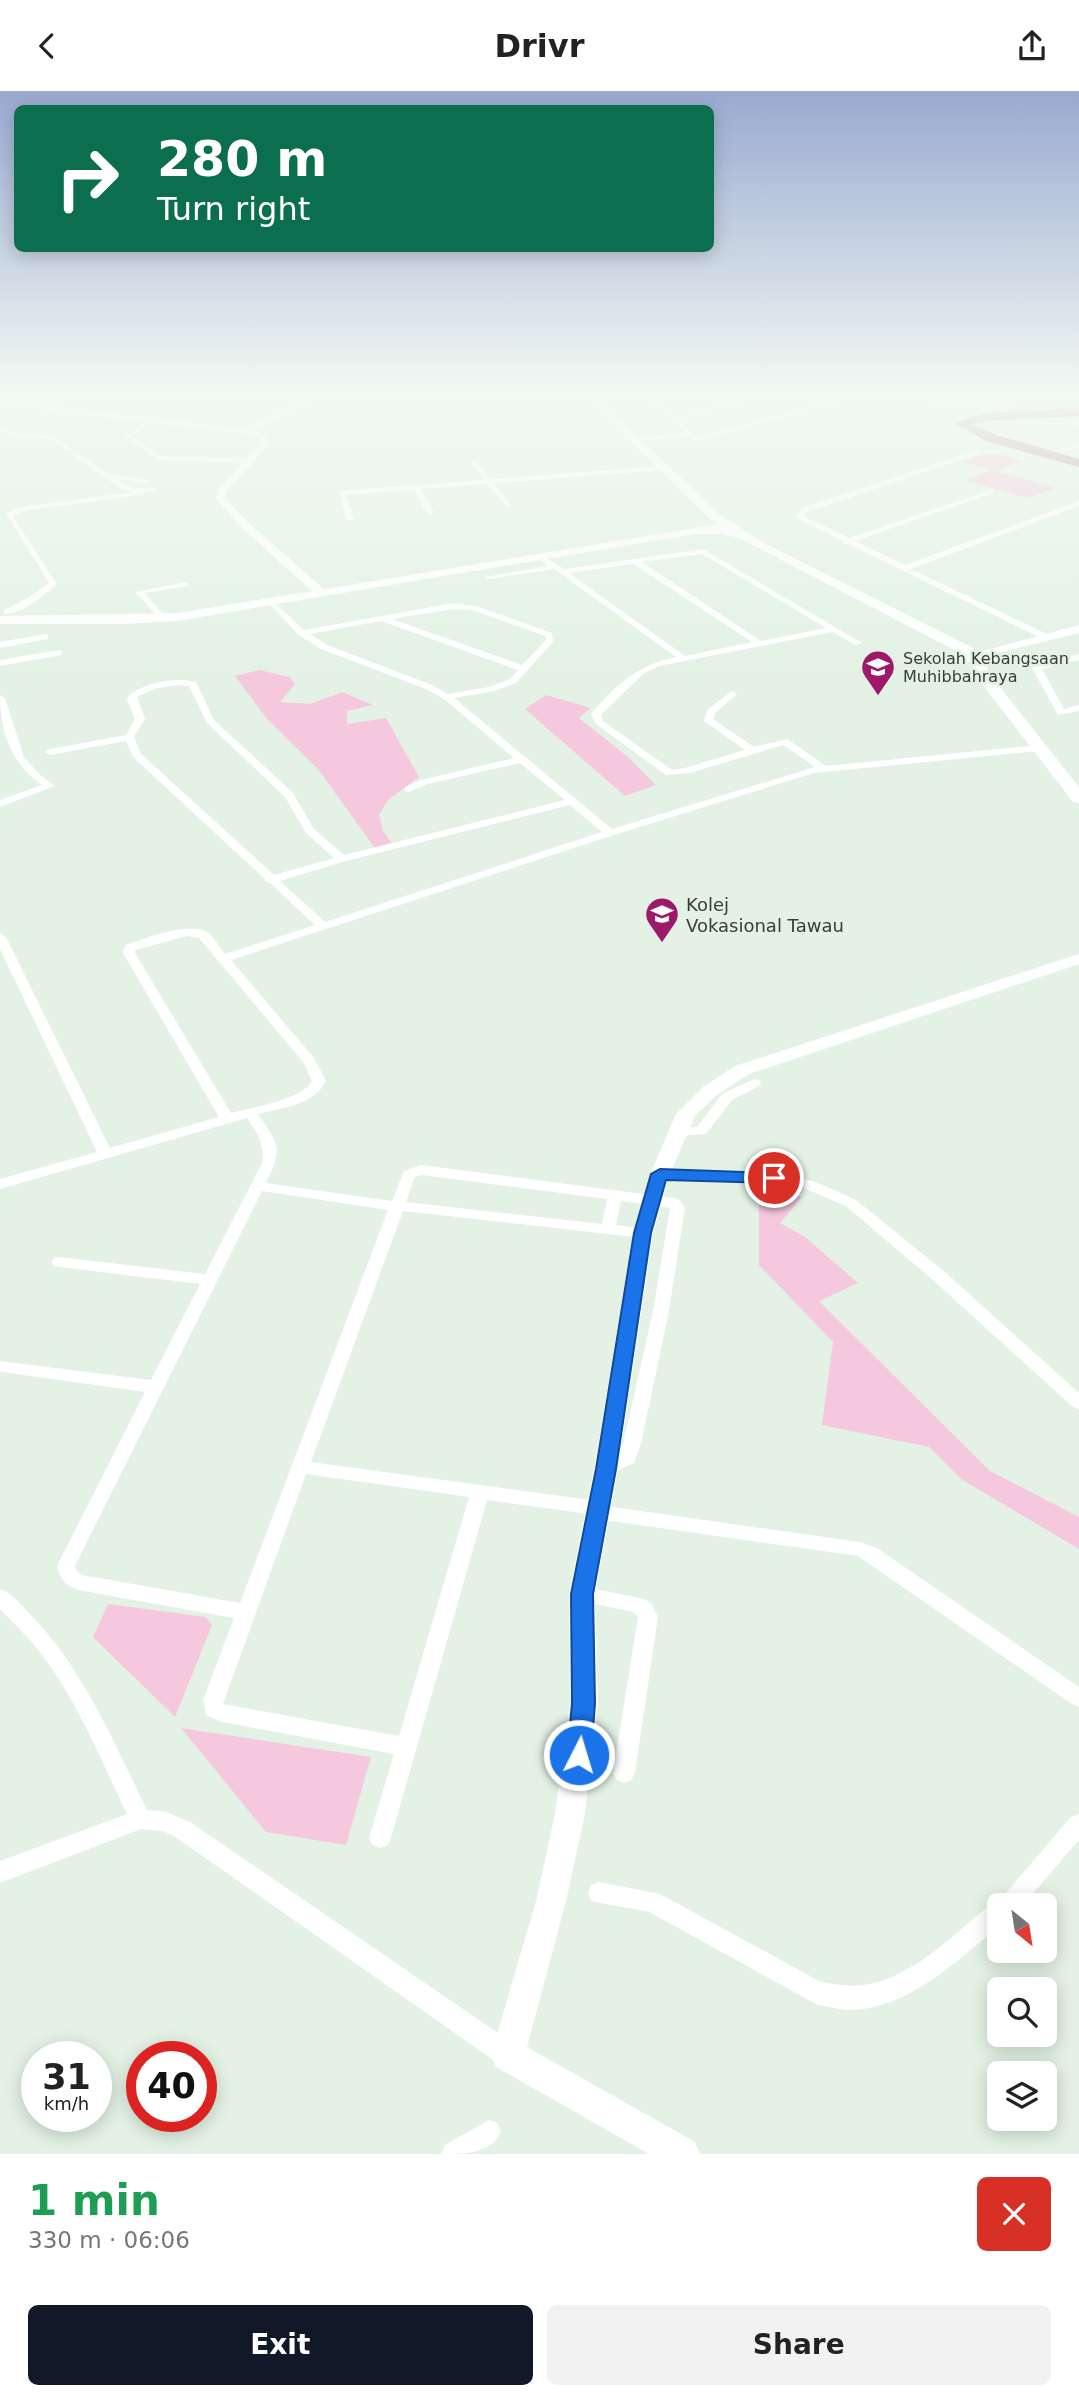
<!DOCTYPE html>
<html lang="en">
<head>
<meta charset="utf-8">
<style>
  :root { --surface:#fff; --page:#f2f2f2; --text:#222; --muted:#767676; --accent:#111827 }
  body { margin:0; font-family:"DejaVu Sans",sans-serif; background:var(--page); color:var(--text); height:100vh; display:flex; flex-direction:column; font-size:26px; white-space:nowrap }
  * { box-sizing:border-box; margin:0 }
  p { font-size:23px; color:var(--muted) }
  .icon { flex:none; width:38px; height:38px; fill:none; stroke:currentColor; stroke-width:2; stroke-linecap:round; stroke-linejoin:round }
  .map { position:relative; height:2063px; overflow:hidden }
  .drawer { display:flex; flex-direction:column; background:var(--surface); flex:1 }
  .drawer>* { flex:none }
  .top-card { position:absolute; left:14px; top:14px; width:700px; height:147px; border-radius:10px; box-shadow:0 4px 18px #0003; background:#0b6e4f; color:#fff; overflow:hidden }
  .needle { width:46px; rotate:150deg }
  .tools { position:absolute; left:987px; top:1802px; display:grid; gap:14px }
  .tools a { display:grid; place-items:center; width:70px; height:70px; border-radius:10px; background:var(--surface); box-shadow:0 4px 18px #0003; font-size:35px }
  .speed { position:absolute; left:21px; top:1950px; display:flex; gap:14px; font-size:35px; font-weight:700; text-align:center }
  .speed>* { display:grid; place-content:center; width:91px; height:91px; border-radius:50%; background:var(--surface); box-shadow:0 4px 18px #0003; line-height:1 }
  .speed small { font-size:18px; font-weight:400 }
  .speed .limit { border:10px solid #d22; background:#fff; color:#111 }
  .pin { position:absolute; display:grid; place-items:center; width:60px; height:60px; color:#fff; margin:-30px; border:4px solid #fff; border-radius:50%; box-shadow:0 2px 7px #0007 }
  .me { position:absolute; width:77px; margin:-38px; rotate:5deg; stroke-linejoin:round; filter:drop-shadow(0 0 5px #0008) }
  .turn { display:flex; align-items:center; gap:24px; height:147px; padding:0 28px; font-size:32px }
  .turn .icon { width:91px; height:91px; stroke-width:2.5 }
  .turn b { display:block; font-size:49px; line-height:60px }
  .round { display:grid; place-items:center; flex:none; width:74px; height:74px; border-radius:10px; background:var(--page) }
  .head { display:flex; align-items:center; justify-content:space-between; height:119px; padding:0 28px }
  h1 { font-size:42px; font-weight:800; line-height:52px; color:#1e9e55 }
  .cta { display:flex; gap:14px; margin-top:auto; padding:14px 28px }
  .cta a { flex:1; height:80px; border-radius:10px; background:var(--accent); color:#fff; font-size:28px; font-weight:800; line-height:80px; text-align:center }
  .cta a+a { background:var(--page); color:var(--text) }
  header { display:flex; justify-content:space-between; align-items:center; height:91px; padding:0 28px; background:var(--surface); font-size:32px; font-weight:800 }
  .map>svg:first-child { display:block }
  .green { fill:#f6c8dd }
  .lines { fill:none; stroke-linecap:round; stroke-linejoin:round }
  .river { fill:#c498ac; fill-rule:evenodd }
  .minor { fill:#fff; fill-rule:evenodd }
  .tertiary { fill:#fff; fill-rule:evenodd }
  .primary { fill:#fff; fill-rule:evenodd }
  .route { fill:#1a73e8; stroke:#114b97; stroke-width:2 }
  .labels { text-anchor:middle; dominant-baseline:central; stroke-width:5; stroke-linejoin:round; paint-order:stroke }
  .far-poi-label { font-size:16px; fill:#383d39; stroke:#e3f2e5; text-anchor:start }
  .poi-label { font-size:18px; fill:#383d39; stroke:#e3f2e5; text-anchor:start }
</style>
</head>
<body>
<header><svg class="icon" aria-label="back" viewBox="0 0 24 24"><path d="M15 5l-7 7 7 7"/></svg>Drivr<svg class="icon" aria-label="share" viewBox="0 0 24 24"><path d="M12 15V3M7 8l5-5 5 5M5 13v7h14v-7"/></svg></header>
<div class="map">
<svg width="1079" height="2063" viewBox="0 0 1079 2063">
  <rect width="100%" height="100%" fill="#e3f2e5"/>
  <g class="green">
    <polygon points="989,362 1001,363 1022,370 996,380 1056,397 1028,407 965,389 992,379 961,371"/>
    <polygon points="259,579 290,586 295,593 280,611 310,613 342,601 373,614 347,620 347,633 386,627 419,686 388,709 379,724 383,740 392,752 375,757 318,678 267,628 235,585"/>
    <polygon points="546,604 591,617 579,627 628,666 656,694 625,705 525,618"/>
    <polygon points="759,1099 802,1106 780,1132 805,1146 858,1192 819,1210 990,1380 1079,1426 1079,1458 961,1388 929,1356 822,1334 833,1251 759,1174"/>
    <polygon points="108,1513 206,1526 212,1534 175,1626 93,1546"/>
    <polygon points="181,1637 371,1666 346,1754 266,1741"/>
  </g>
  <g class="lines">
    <g class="river">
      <path d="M947,297H980C973,303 954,303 947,297Z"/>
      <polygon points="1079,317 1079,325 986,330 972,333 996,344 1079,368 1079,376 986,350 954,332 986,322"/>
    </g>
    <g class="minor">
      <polygon points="403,297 411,297 395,306 390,305"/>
      <polygon points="513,297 519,297 524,302 508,308 508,306 517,302"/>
      <polygon points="636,297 643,297 652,305 683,297 693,297 655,308 675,326 783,297 793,297 678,329 697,346 869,299 866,297 878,297 924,307 1008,309 1052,297 1062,297 1008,313 924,311 877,301 696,350 690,346 632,350 630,347 686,342"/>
      <polygon points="1079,328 1079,338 1071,332"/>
      <polygon points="150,329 152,332 131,344 160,365 249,368 252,370 249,372 158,369 124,344"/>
      <polygon points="0,334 14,342 54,345 72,358 67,359 50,348 12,346 0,339"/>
      <polygon points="1079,353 1079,357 1061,361 1058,359"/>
      <polygon points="979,359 981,362 807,421 803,425 849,447 993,398 993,402 855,450 905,474 1079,410 1079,415 911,478 1049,544 1049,548 1043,548 848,453 843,453 843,450 795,426 801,417"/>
      <path d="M74,361L109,383L151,390L147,392L117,388C130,396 138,400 153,396L157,398L140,404L23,420L13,425L57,493C44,505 22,523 4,523V519L26,508L49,492L6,422L21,416L133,401L123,399L72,364Z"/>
      <polygon points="475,370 491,388 663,375 666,377 663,379 494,392 511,414 507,416 487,393 421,398 434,421 430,423 426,421 414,399 346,404 354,428 350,430 346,428 339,400 484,389 472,372"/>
      <path d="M703,458L862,552L855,554L833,541L659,575L643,583L601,624L603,630L672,679L685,677L745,659L704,630L707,619L732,600L737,603L715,622L714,629L754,656L787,648L826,675L1039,654L1044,657L1039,660L814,682L614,744L231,869L314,967L326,990C314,1014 282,1017 258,1023C279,1053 283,1058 266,1092L392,1110L404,1080L421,1074L674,1107L679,1109L685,1116L669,1220L641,1353L634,1372L606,1385L600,1383L597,1378L600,1373L620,1363L623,1353L653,1220L670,1117L621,1110L616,1134L648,1138L651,1142L648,1146L643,1147L403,1120L311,1371L598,1410L606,1415L860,1451L877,1457L1079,1596V1616L1072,1613L858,1465L597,1428L591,1426L589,1423L487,1409L391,1747L388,1754L380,1757L372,1754L369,1747L394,1663L222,1631L206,1624L203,1609L234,1527L78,1499C65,1494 60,1488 57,1475L145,1301L2,1281L0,1280V1270L151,1289L200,1193L59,1176L54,1175L51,1171L54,1167L59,1166L205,1183L262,1072C265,1054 257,1041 247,1027L0,1098V1088L97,1061L0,858V842L6,846L110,1057L219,1026L123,862L125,854C144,848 189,830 207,841C214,846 220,857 225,863L315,834L270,792L266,791L265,788L133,666L126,650L50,664L45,661L50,658L126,644L135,628L127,609L130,603C150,591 173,586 196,591L214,629L293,702L314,738L344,764L565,709L520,672L428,693L409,701L405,700V696L421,689L514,667L444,608L426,598L321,558L299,544L268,512V508H271L304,539L453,512L476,515L552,542L553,551L516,592L494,600L454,607L612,738L815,676L783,654L690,682L666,684L596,633L591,623C617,593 637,574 676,566L554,478L489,488L485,486L548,475L536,465L540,463L564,478ZM702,463L826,537L761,550L642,471ZM633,473L752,551L685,565L569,482ZM453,518L472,519L545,545L546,549L522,574L392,528ZM381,530L518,579L510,588L489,596L448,603L432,594L327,554L310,543ZM178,594L189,595L207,632L285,706L306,742L334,767L274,784L141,663L134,646L145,628L137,606L157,597ZM570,714L602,741L325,831L280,790L346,770ZM187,845L199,847L303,971L312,990C303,1008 251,1017 231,1022L135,862V859L139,858ZM422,1084L607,1108L602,1133L406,1111L415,1086ZM262,1100L388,1119L240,1512L82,1484L77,1480L75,1475ZM306,1383L469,1406L399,1645L223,1613Z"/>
      <polygon points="185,491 189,493 188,495 145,502 167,528 163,531 135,501"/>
      <polygon points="45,543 48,544 48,548 0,557 0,551"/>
      <polygon points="59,559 62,560 62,564 0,575 0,569"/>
      <polygon points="1079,563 1079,569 1042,578 1064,618 1079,614 1079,620 1058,624 1032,577"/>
      <path d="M0,604L5,607L24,666L39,683L55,695L0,716V709L42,694C11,673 0,641 0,604Z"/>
      <polygon points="754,988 759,989 761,992 759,995 732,1009 706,1043 678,1045 671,1041 678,1037 697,1036 722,1003"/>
      <polygon points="660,1078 790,1084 816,1091 856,1109 946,1182 1079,1302 1079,1318 1073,1316 934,1190 846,1115 806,1098 790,1094 655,1086 653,1083"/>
      <polygon points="582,1495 644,1508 651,1512 658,1526 635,1682 631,1689 624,1692 617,1689 613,1682 638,1526 633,1521 575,1509 572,1503 575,1497"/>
      <path d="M0,1498C12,1502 20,1513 29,1522C83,1577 113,1650 147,1719L164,1720L190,1731L517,1955L520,1964L517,1973L508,1976L499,1973L174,1745L163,1740L141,1738L0,1792V1770L127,1723C103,1673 82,1621 50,1575C36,1554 18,1536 0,1518Z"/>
      <path d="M1079,1723V1749L1022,1815H999V1835C956,1871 905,1921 845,1919C836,1918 827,1915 818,1914L649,1821L591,1810L588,1802L591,1794L599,1791L660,1803L821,1891C837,1894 853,1896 869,1893C916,1884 955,1842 991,1813L998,1811L1071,1726Z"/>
      <path d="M489,2029L498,2032L501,2041C491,2063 464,2063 441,2063L445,2054Z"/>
    </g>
    <g class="tertiary">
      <polygon points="326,297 337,297 254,340 265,343 270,352 227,400 226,408 250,433 324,498 719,433 724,436 719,439 177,530 124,533 0,533 0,525 177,522 312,500 242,437 216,408 219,397 260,352 258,347 245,343 0,315 0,309 245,337"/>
      <polygon points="1079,534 1079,542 974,568 968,564"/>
      <polygon points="1079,863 1079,873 749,983 717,1004 695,1025 670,1083 653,1142 618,1378 595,1503 598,1612 585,1723 566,1810 527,1956 695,2051 700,2063 649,2063 496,1976 491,1964 536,1810 555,1723 570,1612 569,1503 594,1378 633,1142 650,1083 676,1023 703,996 735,975"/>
    </g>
    <polygon class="primary" points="570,297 582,297 594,304 719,423 764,452 979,560 991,585 1079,696 1079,712 1073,711 979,589 970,571 956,570 954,567 956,564 962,563 739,447 721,443 694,443 694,437 721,435 711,429 586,308"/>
  </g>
  <linearGradient id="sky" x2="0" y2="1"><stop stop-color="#99a9d0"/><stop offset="0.51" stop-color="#f2f9f3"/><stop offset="1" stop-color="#f2f9f3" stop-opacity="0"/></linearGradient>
  <rect width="1079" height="586" fill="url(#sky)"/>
  <polygon class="route" points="660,1078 774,1082 783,1087 774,1092 666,1089 651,1142 616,1378 593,1503 595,1612 591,1664 587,1672 579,1675 570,1672 567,1664 572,1612 571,1503 596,1378 634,1142 651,1083"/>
  <defs>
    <g id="school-pin" transform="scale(1.75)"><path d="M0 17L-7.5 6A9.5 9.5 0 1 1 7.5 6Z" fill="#9e196a" stroke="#e3f2e5"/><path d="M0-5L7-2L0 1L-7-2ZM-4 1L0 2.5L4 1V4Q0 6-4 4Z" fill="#fff"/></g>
    <g id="university-pin" transform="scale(1.75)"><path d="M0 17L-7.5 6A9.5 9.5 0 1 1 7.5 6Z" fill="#9e196a" stroke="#e3f2e5"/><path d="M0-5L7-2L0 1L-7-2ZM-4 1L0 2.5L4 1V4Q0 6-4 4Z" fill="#fff"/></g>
  </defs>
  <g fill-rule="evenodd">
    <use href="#school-pin" x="878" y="576"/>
    <use href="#university-pin" x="662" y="823"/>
  </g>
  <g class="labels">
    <g class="far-poi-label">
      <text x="903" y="567">Sekolah Kebangsaan<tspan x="903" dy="18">Muhibbahraya</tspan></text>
    </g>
    <g class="poi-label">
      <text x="686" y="813">Kolej<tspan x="686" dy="21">Vokasional Tawau</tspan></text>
    </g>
  </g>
</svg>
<div class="tools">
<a><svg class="needle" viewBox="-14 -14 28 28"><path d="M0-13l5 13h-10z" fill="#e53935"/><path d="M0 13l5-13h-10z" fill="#767676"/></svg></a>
<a><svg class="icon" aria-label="search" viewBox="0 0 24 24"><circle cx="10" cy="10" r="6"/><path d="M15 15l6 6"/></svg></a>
<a><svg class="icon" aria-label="layers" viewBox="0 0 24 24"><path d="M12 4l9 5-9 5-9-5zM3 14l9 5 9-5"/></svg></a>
</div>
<div class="speed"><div>31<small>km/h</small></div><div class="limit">40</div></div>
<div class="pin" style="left:774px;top:1087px;background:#d93025"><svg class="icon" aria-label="arrive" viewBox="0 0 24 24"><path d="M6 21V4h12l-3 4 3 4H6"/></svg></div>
<svg class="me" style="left:579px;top:1664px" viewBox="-20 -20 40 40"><circle r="17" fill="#1a73e8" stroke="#fff" stroke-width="3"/><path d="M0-11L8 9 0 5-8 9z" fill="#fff"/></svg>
<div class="top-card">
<div class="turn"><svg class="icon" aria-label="right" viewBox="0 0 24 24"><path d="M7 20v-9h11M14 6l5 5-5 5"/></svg><div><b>280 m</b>Turn right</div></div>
</div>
</div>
<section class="drawer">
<div class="head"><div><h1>1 min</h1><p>330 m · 06:06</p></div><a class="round" style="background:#d93025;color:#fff"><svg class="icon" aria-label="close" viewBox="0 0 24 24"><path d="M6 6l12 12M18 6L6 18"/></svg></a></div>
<div class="cta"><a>Exit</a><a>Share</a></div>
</section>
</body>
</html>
